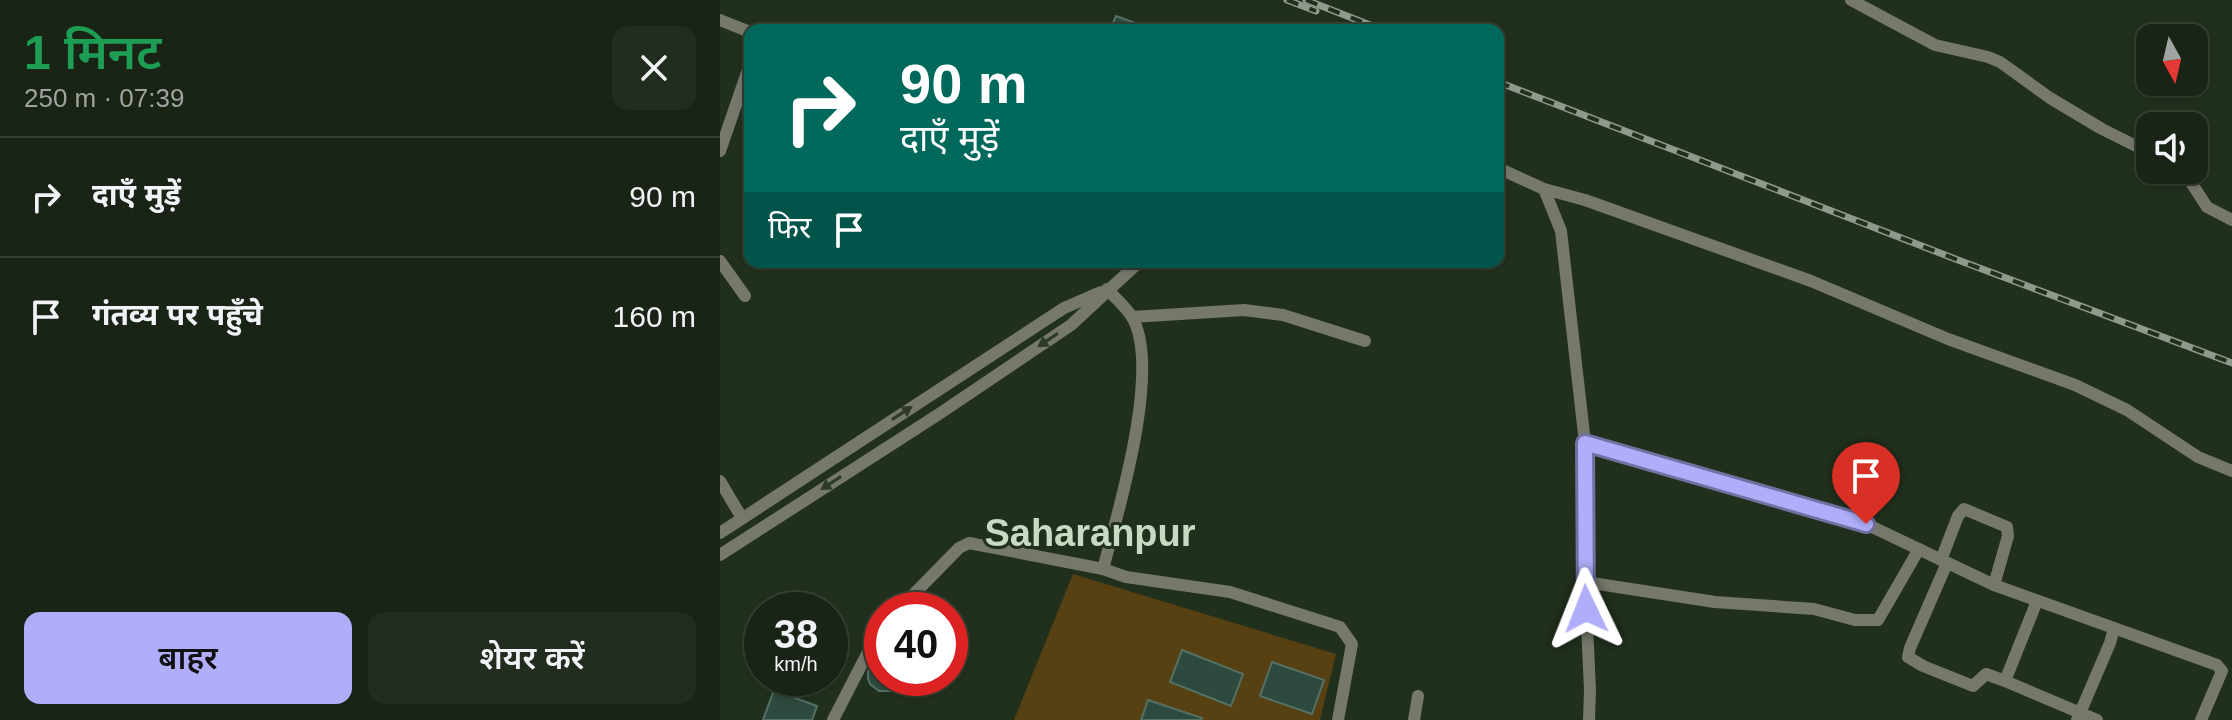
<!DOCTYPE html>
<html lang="hi">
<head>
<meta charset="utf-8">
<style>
  :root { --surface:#192416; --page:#222c1f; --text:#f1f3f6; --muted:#9fa4a1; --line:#374135; --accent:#b0aefa }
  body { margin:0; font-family:Helvetica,"Noto Sans Devanagari",sans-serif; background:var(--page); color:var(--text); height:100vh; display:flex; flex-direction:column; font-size:30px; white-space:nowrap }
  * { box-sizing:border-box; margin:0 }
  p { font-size:26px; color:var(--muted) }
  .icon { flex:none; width:44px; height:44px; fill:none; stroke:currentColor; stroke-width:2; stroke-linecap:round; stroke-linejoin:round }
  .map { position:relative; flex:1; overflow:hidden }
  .drawer { display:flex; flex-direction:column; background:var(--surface); width:720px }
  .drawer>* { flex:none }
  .banner { position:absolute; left:24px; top:24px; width:760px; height:244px; border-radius:16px; box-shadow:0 2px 6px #0004,0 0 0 2px var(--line); background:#00695c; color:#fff; overflow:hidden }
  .needle { width:52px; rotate:172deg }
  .tools { position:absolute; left:1416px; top:24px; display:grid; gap:16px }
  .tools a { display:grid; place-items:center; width:72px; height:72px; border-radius:16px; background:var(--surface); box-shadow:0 2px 6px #0004,0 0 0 2px var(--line); font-size:40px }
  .speed { position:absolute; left:24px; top:592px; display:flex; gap:16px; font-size:40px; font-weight:700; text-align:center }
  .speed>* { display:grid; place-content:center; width:104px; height:104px; border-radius:50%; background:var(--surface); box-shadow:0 2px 6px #0004,0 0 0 2px var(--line); line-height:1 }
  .speed small { font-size:20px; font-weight:400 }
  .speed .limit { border:12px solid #d22; background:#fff; color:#111 }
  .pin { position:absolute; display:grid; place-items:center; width:68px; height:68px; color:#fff; margin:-82px -34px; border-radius:50% 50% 50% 0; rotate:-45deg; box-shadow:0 0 8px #0007 }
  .pin .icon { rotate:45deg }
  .me { position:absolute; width:88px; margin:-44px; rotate:358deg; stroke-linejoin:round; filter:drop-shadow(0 0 6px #0008) }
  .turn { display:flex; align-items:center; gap:28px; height:168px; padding:0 24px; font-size:36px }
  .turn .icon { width:104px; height:104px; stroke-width:2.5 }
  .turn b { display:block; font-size:56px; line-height:68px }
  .then { display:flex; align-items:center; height:76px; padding:0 24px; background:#0003; gap:16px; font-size:30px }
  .round { display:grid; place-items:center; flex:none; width:84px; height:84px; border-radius:16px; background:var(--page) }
  .summary { display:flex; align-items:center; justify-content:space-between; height:136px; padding:0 24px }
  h1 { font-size:48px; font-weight:600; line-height:60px; color:#1e9e55 }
  .button { display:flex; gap:16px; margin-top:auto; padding:16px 24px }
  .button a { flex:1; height:92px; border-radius:16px; background:var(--accent); color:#111; font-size:32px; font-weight:600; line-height:92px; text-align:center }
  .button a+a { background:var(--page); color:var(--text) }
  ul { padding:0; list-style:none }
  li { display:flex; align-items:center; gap:24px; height:120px; padding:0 24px; border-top:2px solid var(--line) }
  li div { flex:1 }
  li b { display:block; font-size:30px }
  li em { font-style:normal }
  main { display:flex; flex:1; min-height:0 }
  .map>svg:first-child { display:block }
  .green { fill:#574012 }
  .building { fill:#2e4a3f; stroke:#537165; stroke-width:2 }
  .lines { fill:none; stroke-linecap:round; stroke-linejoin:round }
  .minor { stroke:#77786c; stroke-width:12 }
  .rail-casing { stroke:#8e9a8b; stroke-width:7 }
  .rail { stroke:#21301d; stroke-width:4; stroke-dasharray:12; stroke-linecap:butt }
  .oneway { fill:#2e3b29 }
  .route-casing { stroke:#7271a2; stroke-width:20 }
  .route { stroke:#b0aefa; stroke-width:14 }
  .labels { text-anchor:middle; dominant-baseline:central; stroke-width:6; stroke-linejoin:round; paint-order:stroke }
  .town-label { font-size:38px; font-weight:bold; fill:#c7dac2; stroke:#21301d }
</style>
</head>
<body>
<main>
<section class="drawer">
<div class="summary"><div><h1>1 मिनट</h1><p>250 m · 07:39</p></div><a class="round"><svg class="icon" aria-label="close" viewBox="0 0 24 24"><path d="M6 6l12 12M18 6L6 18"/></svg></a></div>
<ul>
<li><svg class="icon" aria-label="right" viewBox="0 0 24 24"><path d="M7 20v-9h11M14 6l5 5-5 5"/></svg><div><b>दाएँ मुड़ें</b></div><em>90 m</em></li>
<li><svg class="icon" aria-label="arrive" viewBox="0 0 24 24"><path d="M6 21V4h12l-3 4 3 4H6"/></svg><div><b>गंतव्य पर पहुँचे</b></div><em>160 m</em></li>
</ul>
<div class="button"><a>बाहर</a><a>शेयर करें</a></div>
</section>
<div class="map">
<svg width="1512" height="720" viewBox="0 0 1512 720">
  <rect width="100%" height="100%" fill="#21301d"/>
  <polygon class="green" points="353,574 616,654 600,720 294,720"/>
  <g class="building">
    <polygon points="396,16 432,29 432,30 390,30"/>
    <polygon points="462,650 523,674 511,706 450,682"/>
    <polygon points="162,656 162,678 186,678 171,691 159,691 150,684 148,678 148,672 153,661"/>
    <polygon points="552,662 604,680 592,714 540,696"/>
    <polygon points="54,690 97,706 92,720 43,720"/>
    <polygon points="428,700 482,718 481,720 421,720"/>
  </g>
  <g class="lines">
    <g class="minor">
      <polyline points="1131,0 1215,45 1268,57 1280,62 1330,98 1382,129 1430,153"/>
      <polyline points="0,20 30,32"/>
      <polyline points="0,151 30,64"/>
      <polyline points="778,168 824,189 841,231 865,443 865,582 870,690 869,720"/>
      <polyline points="1463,170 1487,207 1512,220"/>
      <polyline points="824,189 865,200 1091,281 1228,339 1355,385 1407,410 1478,457 1512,471"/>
      <polyline points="0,261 25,296"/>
      <path d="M387,289C395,298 406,307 412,317C442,368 398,512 383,569L406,577L510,592L620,627L632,644L618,720"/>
      <polyline points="412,317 524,310 563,315 645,341"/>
      <polyline points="865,443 1146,524 1274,585 1497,665 1502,671 1481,720"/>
      <polyline points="0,481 22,518"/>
      <polyline points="0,533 344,308 381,292"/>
      <polyline points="0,555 219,414 351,325 419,262"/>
      <polyline points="1221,560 1238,516 1244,509 1287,527 1288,536 1274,585"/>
      <polyline points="1227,563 1190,648 1188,657 1203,666 1253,686 1266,674 1285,681"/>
      <polyline points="865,582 995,602 1094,609 1135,620 1158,620 1199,549"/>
      <polyline points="1317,601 1285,681 1377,720"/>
      <polyline points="183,610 191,597 239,548 249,543 383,569"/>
      <polyline points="113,720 147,654 162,637"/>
      <polyline points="694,720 698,696"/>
      <polyline points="1357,720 1390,643 1394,628"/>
    </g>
    <g class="rail-casing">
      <g id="rail">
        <polyline points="567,0 596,11"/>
        <polyline points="586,0 663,30"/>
        <polyline points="778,82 1238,260 1512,363"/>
      </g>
    </g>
    <use href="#rail" class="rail"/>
  </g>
  <defs><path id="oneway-solid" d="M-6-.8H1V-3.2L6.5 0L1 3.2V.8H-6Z" transform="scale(2)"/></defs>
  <g class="oneway">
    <use href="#oneway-solid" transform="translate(328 340) rotate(146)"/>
    <use href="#oneway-solid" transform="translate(182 413) rotate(-33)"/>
    <use href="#oneway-solid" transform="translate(111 483) rotate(147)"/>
  </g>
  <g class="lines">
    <g class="route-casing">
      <polyline id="route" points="866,609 865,443 1146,524"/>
    </g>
    <use href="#route" class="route"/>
  </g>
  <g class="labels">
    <g class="town-label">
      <text x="370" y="533">Saharanpur</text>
    </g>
  </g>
</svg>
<div class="tools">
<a><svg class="needle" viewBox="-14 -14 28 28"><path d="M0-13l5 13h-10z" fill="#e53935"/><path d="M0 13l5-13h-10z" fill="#9fa4a1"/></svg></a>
<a><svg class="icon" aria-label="sound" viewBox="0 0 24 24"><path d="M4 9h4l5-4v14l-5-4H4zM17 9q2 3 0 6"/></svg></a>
</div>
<div class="speed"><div>38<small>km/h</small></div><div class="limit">40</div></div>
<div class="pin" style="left:1146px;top:524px;background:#d93025"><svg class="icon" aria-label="arrive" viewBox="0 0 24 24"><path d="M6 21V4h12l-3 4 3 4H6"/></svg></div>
<svg class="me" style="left:866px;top:609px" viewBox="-20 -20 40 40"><path d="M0-17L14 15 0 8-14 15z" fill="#b0aefa" stroke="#fff" stroke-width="4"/></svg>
<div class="banner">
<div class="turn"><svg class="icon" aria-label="right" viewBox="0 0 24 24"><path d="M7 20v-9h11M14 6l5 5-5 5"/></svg><div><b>90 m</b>दाएँ मुड़ें</div></div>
<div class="then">फिर<svg class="icon" aria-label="arrive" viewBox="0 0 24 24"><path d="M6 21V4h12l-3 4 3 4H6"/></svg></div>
</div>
</div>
</main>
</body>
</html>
